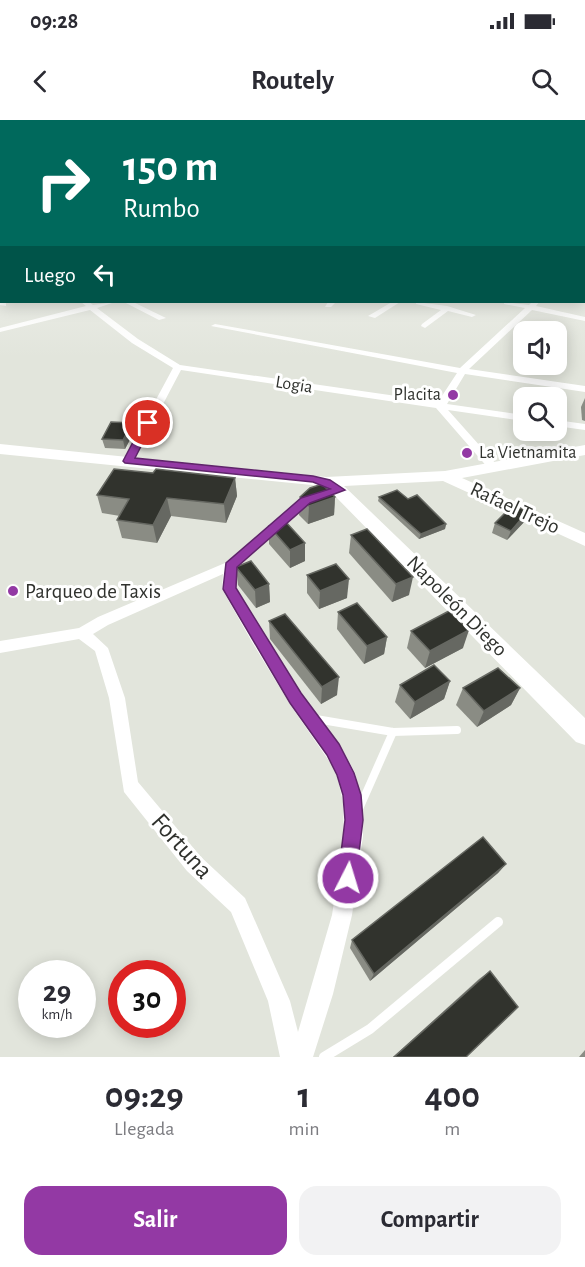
<!DOCTYPE html>
<html lang="es">
<head>
<meta charset="utf-8">
<style>
  :root { --surface:#fff; --page:#f2f2f3; --text:#2b2b33; --muted:#7c7c81; --accent:#9339a4 }
  body { margin:0; font-family:"Alegreya Sans",sans-serif; background:var(--page); color:var(--text); height:100vh; display:flex; flex-direction:column; font-size:22px; white-space:nowrap }
  * { box-sizing:border-box; margin:0 }
  p { font-size:20px; color:var(--muted) }
  .icon { flex:none; width:33px; height:33px; fill:none; stroke:currentColor; stroke-width:2; stroke-linecap:round; stroke-linejoin:round }
  .map { position:relative; height:937px; overflow:hidden }
  .details { display:flex; flex-direction:column; background:var(--surface); flex:1 }
  .details>* { flex:none }
  .top-card { position:absolute; left:0px; top:0px; width:585px; height:183px; box-shadow:0 3px 15px #0003; background:#00695c; color:#fff; overflow:hidden }
  .fabs { position:absolute; left:513px; top:201px; display:grid; gap:12px }
  .fabs a { display:grid; place-items:center; width:54px; height:54px; border-radius:12px; background:var(--surface); box-shadow:0 3px 15px #0003; font-size:30px }
  .speed { position:absolute; left:18px; top:840px; display:flex; gap:12px; font-size:30px; font-weight:700; text-align:center }
  .speed>* { display:grid; place-content:center; width:78px; height:78px; border-radius:50%; background:var(--surface); box-shadow:0 3px 15px #0003; line-height:1 }
  .speed small { font-size:15px; font-weight:400 }
  .speed .limit { border:9px solid #d22; background:#fff; color:#111 }
  .pin { position:absolute; display:grid; place-items:center; width:51px; height:51px; color:#fff; margin:-26px; border:3px solid #fff; border-radius:50%; box-shadow:0 2px 6px #0007 }
  .me { position:absolute; width:66px; margin:-33px; rotate:5deg; stroke-linejoin:round; filter:drop-shadow(0 0 4px #0008) }
  .turn { display:flex; align-items:center; gap:21px; height:126px; padding:0 24px; font-size:27px }
  .turn .icon { width:78px; height:78px; stroke-width:2.5 }
  .turn b { display:block; font-size:42px; line-height:51px }
  .then { display:flex; align-items:center; height:57px; padding:0 24px; background:#0003; gap:12px; font-size:22px }
  .eta { display:flex; justify-content:space-evenly; align-items:center; height:102px; text-align:center }
  .eta b { font-size:36px; font-weight:700; line-height:42px }
  .primary-button { display:flex; gap:12px; margin-top:auto; padding:12px 24px }
  .primary-button a { flex:1; height:69px; border-radius:18px; background:var(--accent); color:#fff; font-size:24px; font-weight:700; line-height:69px; text-align:center }
  .primary-button a+a { background:var(--page); color:var(--text) }
  .status { display:flex; justify-content:space-between; align-items:center; height:42px; padding:0 30px; background:var(--surface); direction:ltr }
  .status svg { height:16px; fill:currentColor }
  header { display:flex; justify-content:space-between; align-items:center; height:78px; padding:0 24px; background:var(--surface); font-size:27px; font-weight:700 }
  .map>svg:first-child { display:block }
  .lines { fill:none; stroke-linecap:round; stroke-linejoin:round }
  .lane-far1 { stroke:#fff; stroke-width:8 }
  .lane { stroke:#fff; stroke-width:10 }
  .street { fill:#fff; fill-rule:evenodd }
  .secondary { fill:#fff; fill-rule:evenodd }
  .wall { fill:#8a8c84 }
  .shaded-wall { fill:#666862 }
  .building { fill:#31332d; stroke:#666862; stroke-width:1.5 }
  .route { fill:#9339a4; stroke:#60256b; stroke-width:1.5 }
  .poi-dot { fill:#9339a4; stroke:#fff; stroke-width:2 }
  .labels { text-anchor:middle; dominant-baseline:central; stroke-width:6; stroke-linejoin:round; paint-order:stroke }
  .far-street-label { font-size:18px; fill:#30322e; stroke:#fff }
  .far-poi-label { font-size:18px; fill:#30322e; stroke:#fff; text-anchor:end }
  .street-label { font-size:21px; fill:#30322e; stroke:#fff }
  .poi-label { font-size:21px; fill:#30322e; stroke:#fff; text-anchor:start }
  .near-street-label { font-size:26px; fill:#30322e; stroke:#fff }
</style>
</head>
<body>
<div class="status"><b>09:28</b><svg viewBox="0 0 49 12"><path d="M0 12V9h3v3zM5 12V6h3v6zM10 12V3h3v9zM15 12V0h3v12zM26 1h20v11H26zM47 4h2v5h-2z"/></svg></div>
<header><svg class="icon" aria-label="back" viewBox="0 0 24 24"><path d="M15 5l-7 7 7 7"/></svg>Routely<svg class="icon" aria-label="search" viewBox="0 0 24 24"><circle cx="10" cy="10" r="6"/><path d="M15 15l6 6"/></svg></header>
<div class="map">
<svg width="585" height="937" viewBox="0 0 585 937">
  <rect width="100%" height="100%" fill="#e2e5dc"/>
  <g class="lines">
    <g class="lane-far1">
      <polyline points="310,598 393,612 457,610"/>
      <polyline points="359,689 393,612"/>
    </g>
    <polyline class="lane" points="324,937 370,909 498,802"/>
    <g class="street">
      <rect x="0" y="111" width="2" height="4"/>
      <polygon points="585,129 585,135 584,135 584,130"/>
      <rect x="0" y="153" width="2" height="4"/>
      <polygon points="0,180 6,182 6,186 0,185"/>
      <polygon points="81,182 89,182 93,185 115,182 97,188 138,219 180,245 438,282 457,253 211,206 215,204 460,248 525,188 504,184 504,182 529,185 532,182 539,182 536,186 585,197 585,201 532,190 469,249 585,266 585,272 465,254 447,284 524,295 524,301 448,290 497,345 498,347 493,350 489,349 436,288 181,250 133,341 128,344 123,341 173,248 132,223 90,190 0,212 0,208 86,186"/>
      <polygon points="124,182 133,182 166,198 159,200"/>
      <polygon points="328,182 336,182 331,187 325,187"/>
      <polygon points="392,182 400,182 375,198 368,196"/>
      <polygon points="416,182 447,186 476,195 472,197 448,191 425,208 421,206 422,204 441,190 416,184"/>
      <polygon points="556,300 585,304 585,310 556,306"/>
      <path d="M314,374L320,378L318,381L309,383L236,448V469L302,577L344,632L355,653L362,682L363,716L352,795L333,874L313,937H280L268,881L231,792L187,751L124,672L109,578L95,531L79,519L0,533V521L79,508L98,497L225,443L301,377ZM223,454L222,469L252,522L291,586L336,651L343,682L344,716L332,795L298,912L290,881L245,778L201,737L138,662L125,578L108,528L93,514L108,505Z"/>
    </g>
    <polygon class="secondary" points="0,324 326,357 445,351 585,325 585,335 462,358 585,413 585,426 443,361 344,366 585,598 585,625 576,622 333,374 322,366 0,334"/>
  </g>
  <g class="wall">
    <polygon points="585,278 585,301 582,300 581,287"/>
    <polygon points="134,312 125,329 105,328 102,319"/>
    <polygon points="153,353 235,358 237,376 226,403 171,396 157,423 122,418 117,400 120,396 102,393 97,375"/>
    <polygon points="300,377 335,377 334,395 308,404 299,395"/>
    <polygon points="379,377 408,379 446,404 445,409 419,419 378,381"/>
    <polygon points="528,391 525,401 507,420 492,413 495,403"/>
    <polygon points="269,406 305,441 290,448 269,424"/>
    <polygon points="351,415 409,475 392,482 349,433"/>
    <polygon points="236,447 269,464 270,482 256,488 238,465"/>
    <polygon points="307,455 347,478 319,489 307,473"/>
    <polygon points="338,492 387,517 384,534 364,544 337,509"/>
    <polygon points="269,501 337,575 321,584 270,519"/>
    <polygon points="411,511 463,528 425,548 407,528"/>
    <polygon points="450,561 444,579 410,599 395,582 400,565"/>
    <polygon points="463,568 520,568 511,585 477,607 456,585"/>
    <polygon points="506,744 498,753 370,861 350,828 352,820"/>
    <polygon points="490,851 466,937 393,937 479,859"/>
    <polygon points="585,930 585,937 579,937"/>
  </g>
  <g class="shaded-wall">
    <polygon points="132,303 134,312 125,329 123,320"/>
    <polygon points="235,358 237,376 226,403 224,384"/>
    <polygon points="335,377 334,395 308,404 309,386"/>
    <polygon points="167,378 171,396 157,423 153,405"/>
    <polygon points="528,391 525,401 507,420 511,411"/>
    <polygon points="446,404 445,409 419,419 421,414"/>
    <polygon points="305,423 305,441 290,448 290,430"/>
    <polygon points="413,457 409,475 392,482 396,464"/>
    <polygon points="349,459 347,478 319,489 320,471"/>
    <polygon points="269,464 270,482 256,488 255,470"/>
    <polygon points="469,510 463,528 425,548 430,531"/>
    <polygon points="387,517 384,534 364,544 367,526"/>
    <polygon points="339,557 337,575 321,584 322,567"/>
    <polygon points="450,561 444,579 410,599 415,582"/>
    <polygon points="520,568 511,585 477,607 484,591"/>
    <polygon points="506,744 498,753 370,861 374,854"/>
  </g>
  <g class="building">
    <polygon points="0,131 2,132 2,145 0,145"/>
    <polygon points="111,302 132,303 123,320 102,319"/>
    <polygon points="114,349 153,353 156,349 235,358 224,384 167,378 153,405 117,400 129,379 97,375"/>
    <polygon points="322,364 335,377 309,386 300,377 310,368"/>
    <polygon points="397,370 408,379 417,375 446,404 421,414 379,377"/>
    <polygon points="513,385 528,391 511,411 495,403"/>
    <polygon points="284,400 305,423 290,430 269,406"/>
    <polygon points="367,409 413,457 396,464 351,415"/>
    <polygon points="251,441 269,464 255,470 236,447"/>
    <polygon points="336,444 349,459 320,471 307,455"/>
    <polygon points="357,483 387,517 367,526 338,492"/>
    <polygon points="449,491 469,510 430,531 411,511"/>
    <polygon points="285,494 339,557 322,567 269,501"/>
    <polygon points="434,545 450,561 415,582 400,565"/>
    <polygon points="498,548 520,568 484,591 463,568"/>
    <polygon points="483,717 506,744 374,854 352,820"/>
    <polygon points="490,851 518,887 466,937 394,937"/>
  </g>
  <linearGradient id="sky" x2="0" y2="1"><stop stop-color="#a3ace8"/><stop offset="0.45" stop-color="#f2f3ef"/><stop offset="1" stop-color="#f2f3ef" stop-opacity="0"/></linearGradient>
  <rect width="585" height="237" fill="url(#sky)"/>
  <polygon class="route" points="148,300 153,303 135,338 313,356 330,360 345,370 310,383 237,447 236,468 301,573 339,624 354,653 361,675 363,700 355,765 348,768 341,765 338,758 345,700 343,675 337,655 327,635 290,583 223,469 226,443 301,378 330,369 313,362 125,343 123,341 143,303"/>
  <g class="poi-dot">
    <circle cx="453" cy="275" r="6"/>
    <circle cx="467" cy="333" r="6"/>
    <circle cx="13" cy="471" r="6"/>
  </g>
  <g class="labels">
    <g class="far-street-label">
      <text transform="translate(294 265) rotate(9)">Logia</text>
    </g>
    <g class="far-poi-label">
      <text x="441" y="275">Placita</text>
      <text x="479" y="333" text-anchor="start">La Vietnamita</text>
    </g>
    <g class="street-label">
      <text transform="translate(515 388) rotate(25)">Rafael Trejo</text>
      <text transform="translate(457 486) rotate(45)">Napoleón Diego</text>
    </g>
    <g class="poi-label">
      <text x="25" y="471">Parqueo de Taxis</text>
    </g>
    <g class="near-street-label">
      <text transform="translate(182 726) rotate(48)">Fortuna</text>
    </g>
  </g>
</svg>
<div class="fabs">
<a><svg class="icon" aria-label="sound" viewBox="0 0 24 24"><path d="M4 9h4l5-4v14l-5-4H4zM17 9q2 3 0 6"/></svg></a>
<a><svg class="icon" aria-label="search" viewBox="0 0 24 24"><circle cx="10" cy="10" r="6"/><path d="M15 15l6 6"/></svg></a>
</div>
<div class="speed"><div>29<small>km/h</small></div><div class="limit">30</div></div>
<div class="pin" style="left:148px;top:303px;background:#d93025"><svg class="icon" aria-label="arrive" viewBox="0 0 24 24"><path d="M6 21V4h12l-3 4 3 4H6"/></svg></div>
<svg class="me" style="left:348px;top:758px" viewBox="-20 -20 40 40"><circle r="17" fill="#9339a4" stroke="#fff" stroke-width="3"/><path d="M0-11L8 9 0 5-8 9z" fill="#fff"/></svg>
<div class="top-card">
<div class="turn"><svg class="icon" aria-label="right" viewBox="0 0 24 24"><path d="M7 20v-9h11M14 6l5 5-5 5"/></svg><div><b>150 m</b>Rumbo</div></div>
<div class="then">Luego<svg class="icon" aria-label="left" viewBox="0 0 24 24"><path d="M17 20v-9H6M10 6l-5 5 5 5"/></svg></div>
</div>
</div>
<section class="details">
<div class="eta">
<div><b>09:29</b><p>Llegada</p></div>
<div><b>1</b><p>min</p></div>
<div><b>400</b><p>m</p></div>
</div>
<div class="primary-button"><a>Salir</a><a>Compartir</a></div>
</section>
</body>
</html>
